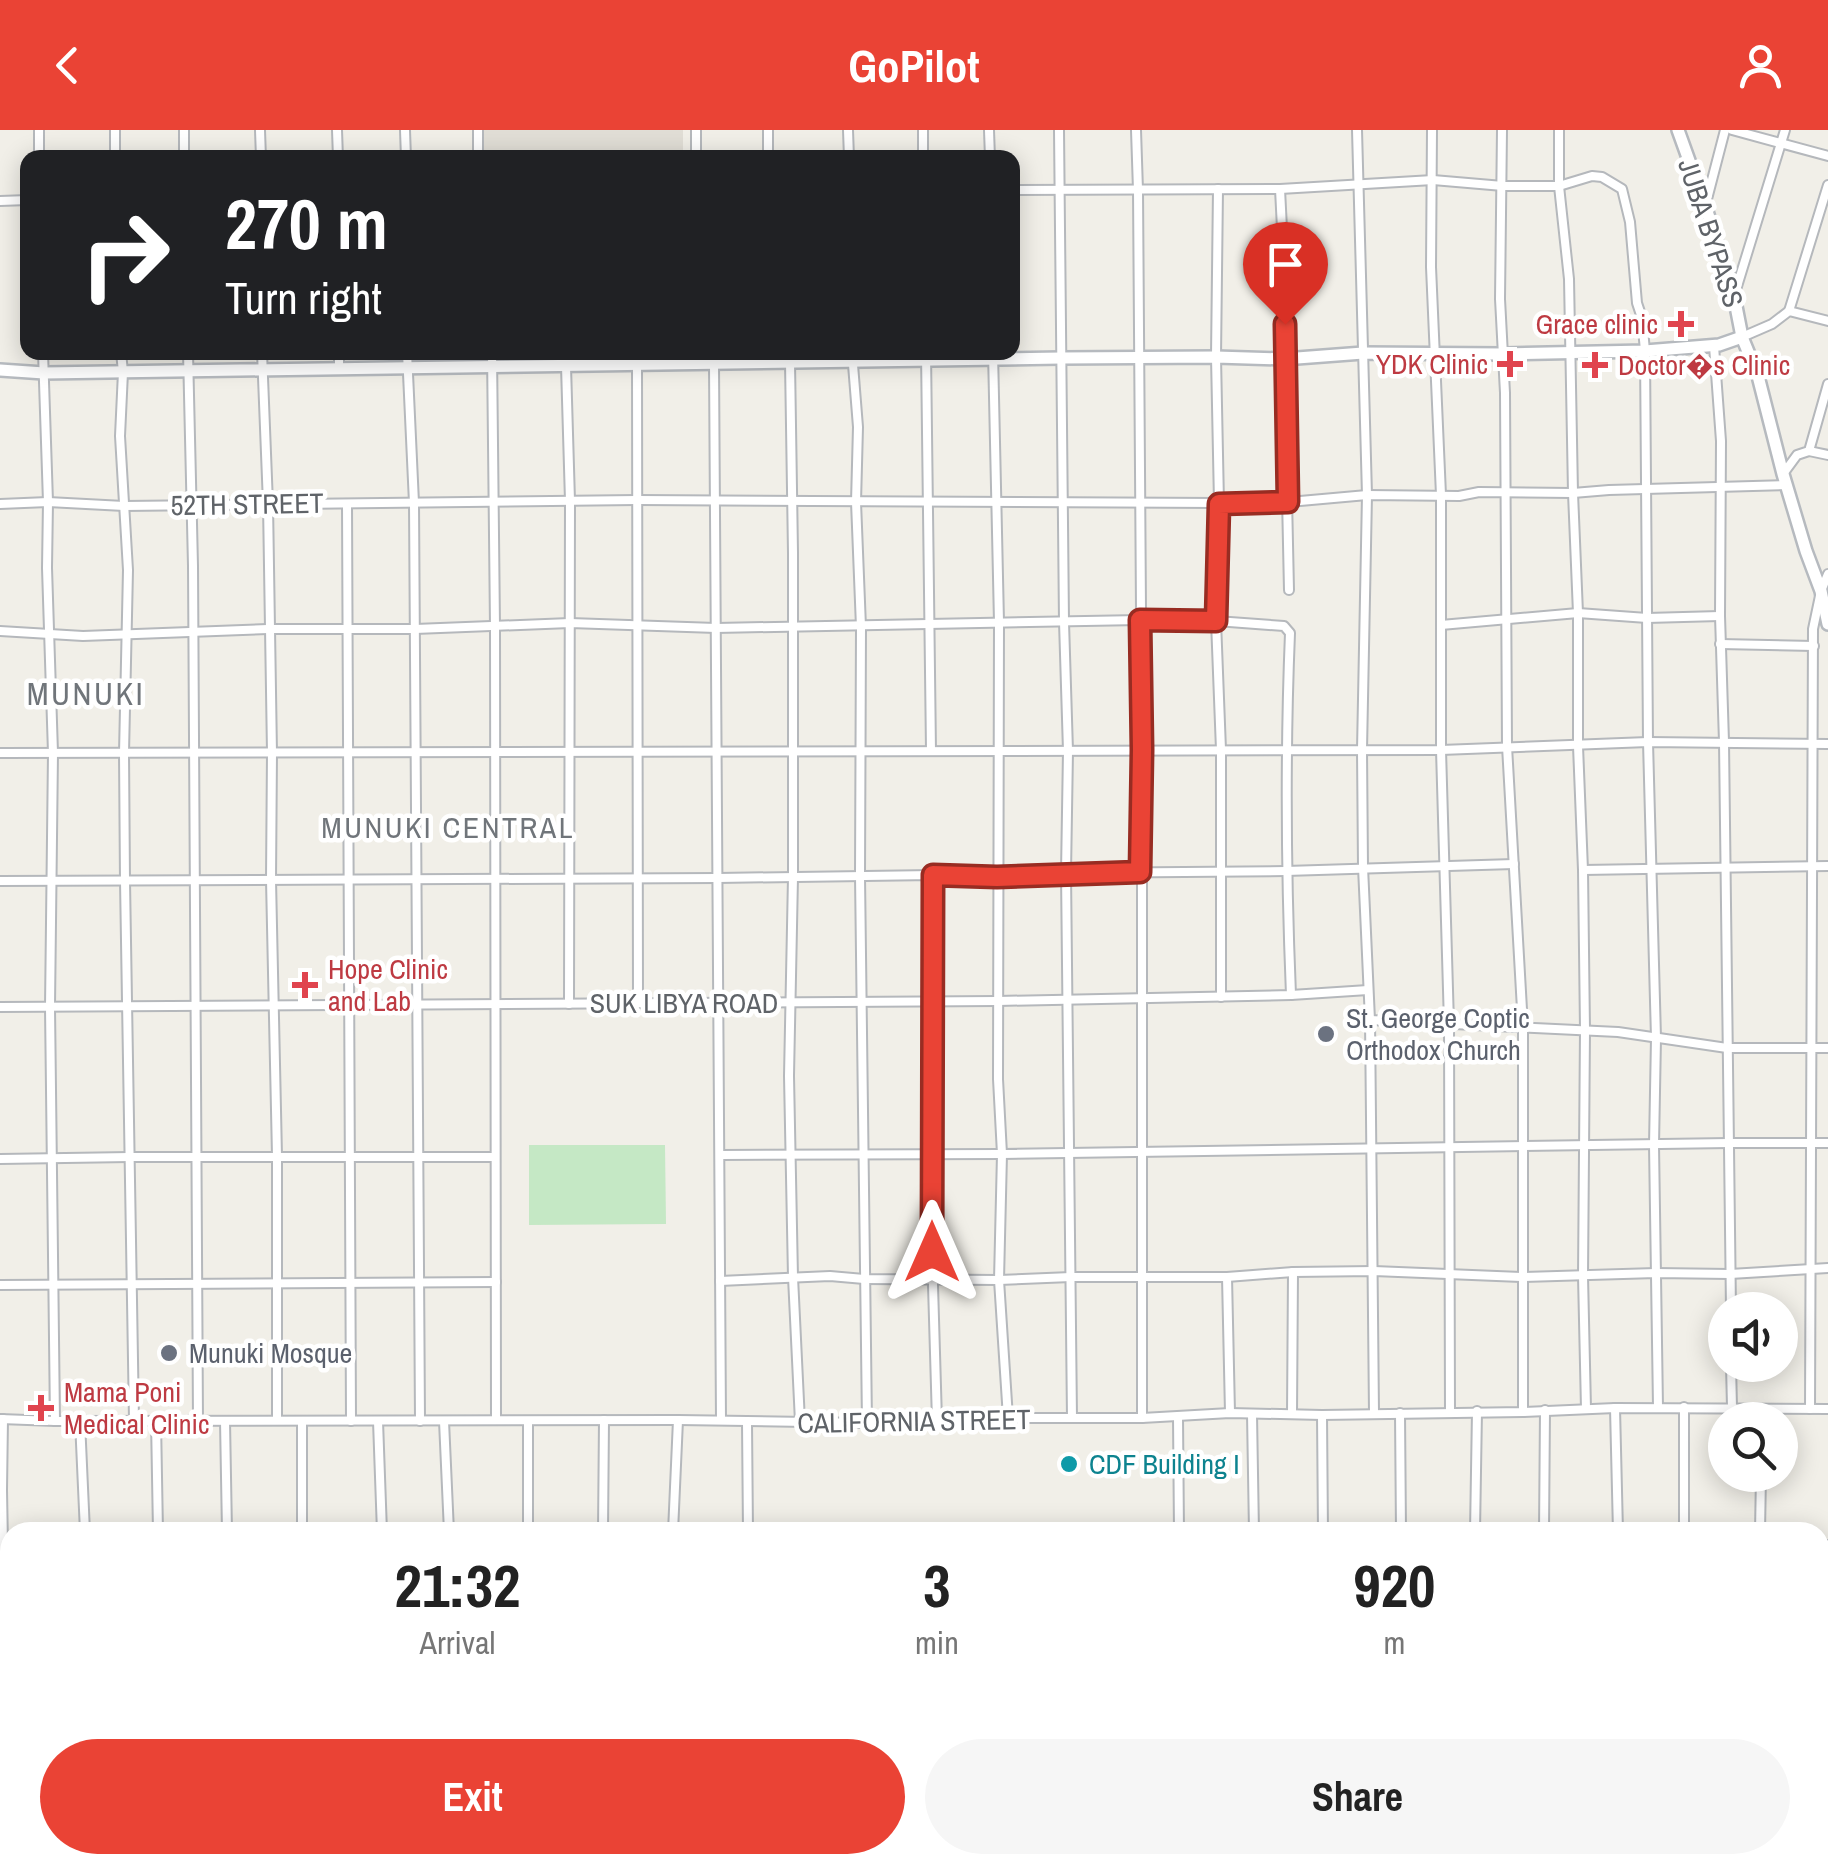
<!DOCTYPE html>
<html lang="en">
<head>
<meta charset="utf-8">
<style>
  :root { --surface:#fff; --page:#f6f6f6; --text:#222; --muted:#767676; --accent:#ea4335 }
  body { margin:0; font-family:"Archivo Narrow",sans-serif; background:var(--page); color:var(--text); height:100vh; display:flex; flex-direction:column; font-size:38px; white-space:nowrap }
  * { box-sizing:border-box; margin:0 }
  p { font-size:32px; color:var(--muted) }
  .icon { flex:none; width:55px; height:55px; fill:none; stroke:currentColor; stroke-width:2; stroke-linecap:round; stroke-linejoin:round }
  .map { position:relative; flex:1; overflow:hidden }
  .drawer { position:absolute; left:0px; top:1392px; width:1830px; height:352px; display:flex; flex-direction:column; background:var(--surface); border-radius:30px 30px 0 0; box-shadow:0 5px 25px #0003 }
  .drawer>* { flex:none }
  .top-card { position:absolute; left:20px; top:20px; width:1000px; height:210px; border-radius:20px; box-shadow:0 5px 25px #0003; background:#202124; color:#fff; overflow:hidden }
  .fabs { position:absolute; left:1708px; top:1162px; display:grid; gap:20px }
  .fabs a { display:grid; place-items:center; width:90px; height:90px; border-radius:50%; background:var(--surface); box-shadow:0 5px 25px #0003; font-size:50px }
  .pin { position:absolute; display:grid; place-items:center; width:85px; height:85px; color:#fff; margin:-102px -42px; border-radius:50% 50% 50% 0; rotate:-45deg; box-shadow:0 0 10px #0007 }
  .pin .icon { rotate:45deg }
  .me { position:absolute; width:110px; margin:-55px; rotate:0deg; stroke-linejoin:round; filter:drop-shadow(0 0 8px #0008) }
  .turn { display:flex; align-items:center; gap:35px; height:210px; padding:0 40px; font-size:45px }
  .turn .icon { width:130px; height:130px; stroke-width:2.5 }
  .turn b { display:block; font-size:70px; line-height:85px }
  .eta { display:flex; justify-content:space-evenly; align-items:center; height:170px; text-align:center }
  .eta b { font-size:60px; font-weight:800; line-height:70px }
  .cta { display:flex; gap:20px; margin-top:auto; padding:20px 40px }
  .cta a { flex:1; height:115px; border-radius:60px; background:var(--accent); color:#fff; font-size:40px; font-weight:800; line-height:115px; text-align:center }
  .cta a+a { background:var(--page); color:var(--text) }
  header { display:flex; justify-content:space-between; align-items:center; height:130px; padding:0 40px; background:var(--accent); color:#fff; font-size:45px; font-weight:800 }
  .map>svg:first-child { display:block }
  .education { fill:#e1ded6 }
  .green { fill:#c5e8c5 }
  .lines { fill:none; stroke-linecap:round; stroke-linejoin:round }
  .street-casing { stroke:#b5b8bc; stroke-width:12 }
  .secondary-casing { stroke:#b6babf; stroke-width:16 }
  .street { stroke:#fff; stroke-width:8 }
  .secondary { stroke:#fff; stroke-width:11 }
  .route-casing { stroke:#982c22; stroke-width:25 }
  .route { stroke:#ea4335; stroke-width:18 }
  .health-dot { fill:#e0444e; stroke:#fff; stroke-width:4 }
  .worship-dot { fill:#6b7280; stroke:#fff; stroke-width:4 }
  .culture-dot { fill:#0f9aa8; stroke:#fff; stroke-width:4 }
  .labels { text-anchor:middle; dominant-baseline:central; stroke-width:9; stroke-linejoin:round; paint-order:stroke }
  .street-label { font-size:28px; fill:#5f6368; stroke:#fff }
  .health-label { font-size:28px; fill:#be3a42; stroke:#fff; text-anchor:start }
  .worship-label { font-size:28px; fill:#5b616d; stroke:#fff; text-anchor:start }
  .culture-label { font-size:28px; fill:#0d838f; stroke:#fff; text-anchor:start }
  .neighbourhood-label { font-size:30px; letter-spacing:2.5px; fill:#70757a; stroke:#fff }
  .quarter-label { font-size:32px; letter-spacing:2.5px; fill:#70757a; stroke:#fff }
</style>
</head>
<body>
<header><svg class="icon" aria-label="back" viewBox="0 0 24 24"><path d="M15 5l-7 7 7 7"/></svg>GoPilot<svg class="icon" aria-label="person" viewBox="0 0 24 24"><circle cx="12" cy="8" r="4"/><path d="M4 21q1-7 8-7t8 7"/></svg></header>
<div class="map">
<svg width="1828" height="1743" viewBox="0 0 1828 1743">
  <rect width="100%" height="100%" fill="#f1efe8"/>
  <rect class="education" x="484" y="0" width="199" height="27"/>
  <polygon class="green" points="529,1015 665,1015 666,1094 529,1095"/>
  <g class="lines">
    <g class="street-casing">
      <g id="street">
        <polyline points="39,0 39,28"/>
        <polyline points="115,0 115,28"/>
        <polyline points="184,0 184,28"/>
        <polyline points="260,0 261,28"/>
        <polyline points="337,0 338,28"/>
        <polyline points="405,0 406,28"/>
        <polyline points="478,0 478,28"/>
        <polyline points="848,0 849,28"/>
        <polyline points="923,0 923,28"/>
        <polyline points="989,0 990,28"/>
        <polyline points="1059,0 1064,492 1068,621 1066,743 1072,1288"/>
        <polyline points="1136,0 1138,60 1142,620 1142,1288"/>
        <polyline points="1357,0 1367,365 1362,620 1363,737 1370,890 1374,1283"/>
        <polyline points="1432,0 1431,137 1441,365 1441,620 1449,894 1450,1282"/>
        <polyline points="1502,0 1500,169 1505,263 1507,616 1523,897 1523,1282"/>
        <polyline points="1559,0 1559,56 1569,149 1573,363 1578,483 1578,616 1583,740 1585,900 1583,1146 1586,1279"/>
        <polyline points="1732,0 1828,26"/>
        <polyline points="696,28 696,0"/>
        <polyline points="768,28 768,0"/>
        <polyline points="1218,59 1216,227 1219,373 1216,491 1221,620 1221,867"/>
        <polyline points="1280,59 1285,158 1284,229 1289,460"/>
        <polyline points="1012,60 1280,59 1433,50 1503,56 1559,56 1592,46 1602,47 1622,59 1630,92 1637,173 1642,188 1645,221 1648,612 1656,908 1654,1015 1658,1277"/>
        <polyline points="0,71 28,70"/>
        <polyline points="1706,73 1725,0"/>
        <polyline points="1735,163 1785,0"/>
        <polyline points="1789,181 1828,55"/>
        <polyline points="1742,207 1772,194 1789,181 1828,191"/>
        <polyline points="1714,216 1721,311 1720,486 1724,612 1731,1180"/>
        <polyline points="43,222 48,372 47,438 53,623 50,877 55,1291"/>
        <polyline points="121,222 123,242 120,306 128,440 124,623 125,751 134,1290"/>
        <polyline points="188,222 193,436 198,1291"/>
        <polyline points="262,222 268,374 272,623 271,750 277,1026 277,1290"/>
        <polyline points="339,222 339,239"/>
        <polyline points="407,222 414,373 420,1291"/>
        <polyline points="492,222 495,496 496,1290"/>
        <polyline points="852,222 858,297 856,372 861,497 860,746 867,1293"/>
        <polyline points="926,222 931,621"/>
        <polyline points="993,222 999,492 998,949 1002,1024 999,1150 1008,1288"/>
        <polyline points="790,232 793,423 793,747 789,946 793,1147 800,1292"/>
        <polyline points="714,234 721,1290"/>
        <polyline points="637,235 638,873"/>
        <polyline points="566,236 570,371 569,874"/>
        <polyline points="1809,321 1828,325"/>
        <polyline points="1783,344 1797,325 1809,321 1828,254"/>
        <polyline points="0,374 48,372 124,376 637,370 1219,373 1289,372 1367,365 1459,366 1479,362 1573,363 1609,360 1787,355"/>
        <polyline points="347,374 351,1291"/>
        <polyline points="1441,495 1578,483 1647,488 1720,486"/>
        <path d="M0,501L83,506L268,499H415L570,493L716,498L1140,490L1216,491L1284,496L1290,503C1285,624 1286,744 1291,865"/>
        <polyline points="1720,514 1814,516"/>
        <polyline points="0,623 1441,620 1648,612 1828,614"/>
        <polyline points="1583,740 1828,736"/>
        <polyline points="933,745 932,1121 937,1291"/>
        <polyline points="0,751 718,748 933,745 997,747 1066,743 1286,741 1514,734"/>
        <polyline points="0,877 998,871 1291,865 1368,860"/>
        <polyline points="1370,890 1618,902 1727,918 1828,918"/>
        <polyline points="721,1025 1002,1024 1729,1013 1828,1013"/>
        <polyline points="0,1029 130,1027 495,1027"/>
        <polyline points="1227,1147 1230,1283"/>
        <polyline points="720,1151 830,1146 864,1149 999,1150 1071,1147 1227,1147 1293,1142 1374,1141 1521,1147 1656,1143 1730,1144 1828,1138"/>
        <polyline points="0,1155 496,1152"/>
        <polyline points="1731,1235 1732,1277"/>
        <polyline points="1684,1277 1684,1402"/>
        <polyline points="1615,1278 1618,1402"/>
        <polyline points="1810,1279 1813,499 1821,461 1828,444"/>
        <polyline points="1400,1283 1401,1402"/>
        <polyline points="1252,1284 1254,1402"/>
        <polyline points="1292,1284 1293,1142"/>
        <polyline points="1322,1285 1323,1402"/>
        <polyline points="1178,1287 1179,1402"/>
        <polyline points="0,1289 55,1291 678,1290 867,1293 1008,1288 1142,1288 1230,1283 1322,1285 1523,1282 1615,1278 1828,1279"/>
        <polyline points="3,1289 2,1360 9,1743"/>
        <polyline points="80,1291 85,1402"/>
        <polyline points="156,1291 158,1402"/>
        <polyline points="225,1291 227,1402"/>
        <polyline points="302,1291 302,1402"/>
        <polyline points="378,1291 382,1402"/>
        <polyline points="444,1291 449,1402"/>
        <polyline points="528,1291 528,1402"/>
        <polyline points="747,1293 748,1402"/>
        <polyline points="603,1402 604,1290"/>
        <polyline points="673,1402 678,1290"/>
        <polyline points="1475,1402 1477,1281"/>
        <polyline points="1544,1402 1545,1280"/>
        <polyline points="1760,1402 1761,1345"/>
        <polyline points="1820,1415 1828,1415"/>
        <polyline points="1820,1667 1828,1666"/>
        <polyline points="160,1735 160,1743"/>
        <polyline points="304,1735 304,1743"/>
        <polyline points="382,1735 382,1743"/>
        <polyline points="452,1735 452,1743"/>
        <polyline points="523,1735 523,1743"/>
        <polyline points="606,1735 606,1743"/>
        <polyline points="673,1735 674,1743"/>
        <polyline points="751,1735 751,1743"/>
        <polyline points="827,1735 827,1743"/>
        <polyline points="893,1735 894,1743"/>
        <polyline points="966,1735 966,1743"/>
        <polyline points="1034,1735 1034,1743"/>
        <polyline points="1183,1735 1183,1743"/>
        <polyline points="1259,1735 1259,1743"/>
        <polyline points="1326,1735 1326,1743"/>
        <polyline points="1404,1735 1404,1743"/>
        <polyline points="1481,1735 1481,1743"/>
        <polyline points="1555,1735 1555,1743"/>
        <polyline points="1688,1735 1688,1743"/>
        <polyline points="1764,1735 1764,1743"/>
        <polyline points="83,1743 83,1735"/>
        <polyline points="230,1743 230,1735"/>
        <polyline points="1618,1743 1618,1735"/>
      </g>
    </g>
    <g class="secondary-casing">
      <g id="secondary">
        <polyline points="1678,0 1705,75 1734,166 1742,207 1758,246 1783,344 1806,421 1821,461 1828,494"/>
        <polyline points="0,240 44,243 1061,228 1216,227 1284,229 1363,223 1504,224 1645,221 1719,215 1742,207"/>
      </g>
    </g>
    <use href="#street" class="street"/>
    <use href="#secondary" class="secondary"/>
  </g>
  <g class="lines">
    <g class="route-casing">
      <polyline id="route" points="932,1122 933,745 997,747 1140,742 1142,620 1140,490 1216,491 1219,374 1288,372 1285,194"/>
    </g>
    <use href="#route" class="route"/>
  </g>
  <g class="health-dot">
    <path d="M1676 179h10v10h10v10h-10v10h-10v-10h-10v-10h10z"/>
    <path d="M1505 219h10v10h10v10h-10v10h-10v-10h-10v-10h10z"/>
    <path d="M1590 220h10v10h10v10h-10v10h-10v-10h-10v-10h10z"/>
    <path d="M300 840h10v10h10v10h-10v10h-10v-10h-10v-10h10z"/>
    <path d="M36 1263h10v10h10v10h-10v10h-10v-10h-10v-10h10z"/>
  </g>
  <g class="worship-dot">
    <circle cx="1326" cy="904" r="10"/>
    <circle cx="169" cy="1223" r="10"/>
  </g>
  <circle class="culture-dot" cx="1069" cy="1334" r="10"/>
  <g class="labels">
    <g class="street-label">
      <text transform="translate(1711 103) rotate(72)">JUBA BYPASS</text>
      <text transform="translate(247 374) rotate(-1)">52TH STREET</text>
      <text x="684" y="873">SUK LIBYA ROAD</text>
      <text transform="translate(914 1291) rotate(-1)">CALIFORNIA STREET</text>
    </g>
    <g class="health-label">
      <text x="1658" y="194" text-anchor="end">Grace clinic</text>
      <text x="1488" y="234" text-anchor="end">YDK Clinic</text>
      <text x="1618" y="235">Doctor�s Clinic</text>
      <text x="328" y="839">Hope Clinic<tspan x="328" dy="32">and Lab</tspan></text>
      <text x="64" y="1262">Mama Poni<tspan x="64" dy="32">Medical Clinic</tspan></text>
    </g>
    <g class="worship-label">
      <text x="1346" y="888">St. George Coptic<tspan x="1346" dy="32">Orthodox Church</tspan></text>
      <text x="189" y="1223">Munuki Mosque</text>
    </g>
    <g class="culture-label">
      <text x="1089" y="1334">CDF Building I</text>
    </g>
    <g class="neighbourhood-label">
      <text x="448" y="697">MUNUKI CENTRAL</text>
    </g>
    <g class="quarter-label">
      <text x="86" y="563">MUNUKI</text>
    </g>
  </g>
</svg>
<div class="fabs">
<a><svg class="icon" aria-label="sound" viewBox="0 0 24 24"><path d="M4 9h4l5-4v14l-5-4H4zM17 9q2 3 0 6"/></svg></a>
<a><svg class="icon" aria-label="search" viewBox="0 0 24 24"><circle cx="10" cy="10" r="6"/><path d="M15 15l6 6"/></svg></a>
</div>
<div class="pin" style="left:1285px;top:194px;background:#d93025"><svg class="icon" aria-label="arrive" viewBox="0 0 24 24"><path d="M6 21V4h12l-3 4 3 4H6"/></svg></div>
<svg class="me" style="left:932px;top:1122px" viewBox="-20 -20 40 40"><path d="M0-17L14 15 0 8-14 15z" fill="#ea4335" stroke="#fff" stroke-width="4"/></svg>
<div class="top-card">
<div class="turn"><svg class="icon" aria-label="right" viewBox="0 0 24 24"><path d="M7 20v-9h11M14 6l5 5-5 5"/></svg><div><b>270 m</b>Turn right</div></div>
</div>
<section class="drawer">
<div class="eta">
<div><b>21:32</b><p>Arrival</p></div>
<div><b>3</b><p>min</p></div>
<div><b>920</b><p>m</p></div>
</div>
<div class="cta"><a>Exit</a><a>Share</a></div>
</section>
</div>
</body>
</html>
